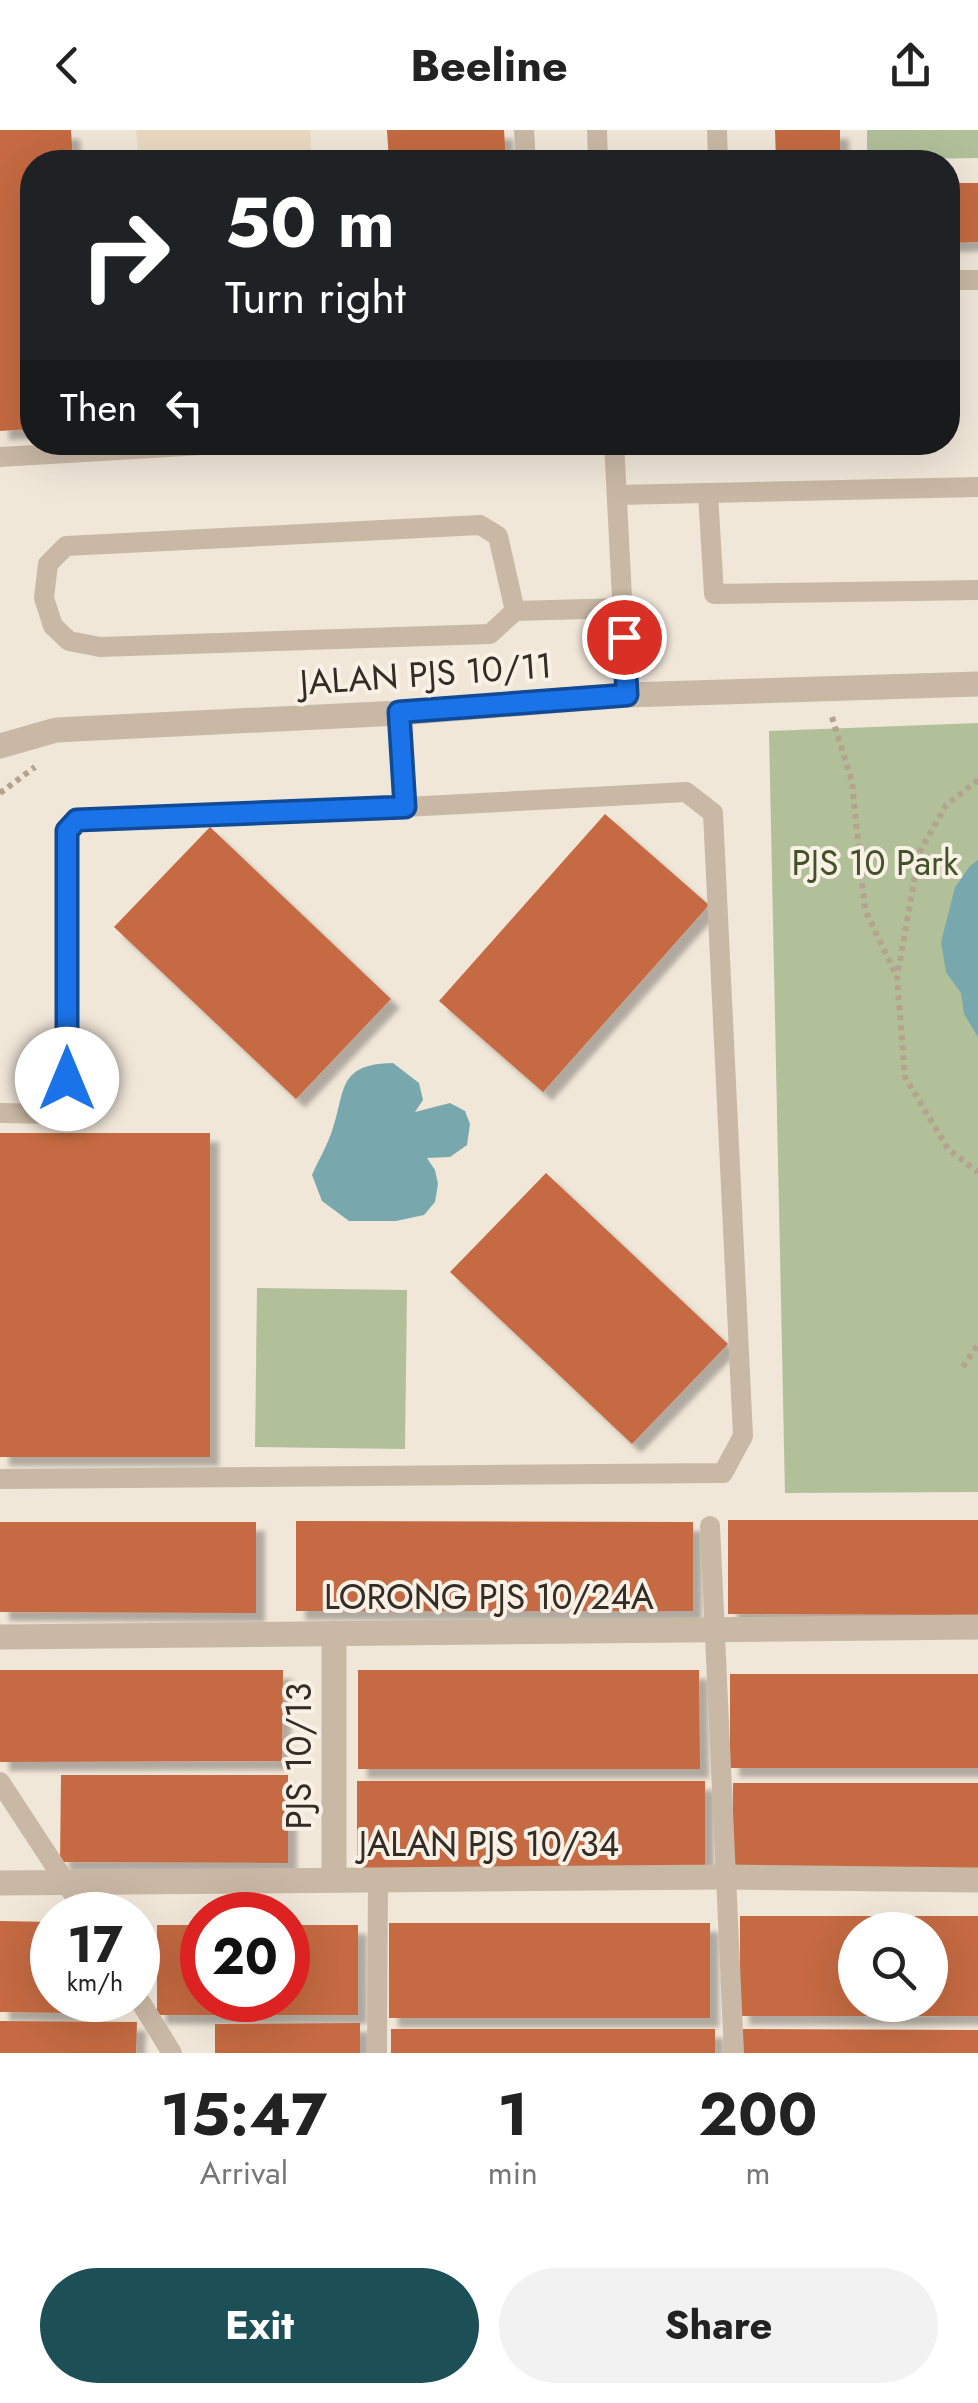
<!DOCTYPE html>
<html lang="en">
<head>
<meta charset="utf-8">
<style>
  :root { --surface:#fff; --page:#f2f2f2; --text:#222; --muted:#767676; --accent:#1c4f56 }
  body { margin:0; font-family:Jost,sans-serif; background:var(--page); color:var(--text); height:100vh; display:flex; flex-direction:column; font-size:38px; white-space:nowrap }
  * { box-sizing:border-box; margin:0 }
  p { font-size:32px; color:var(--muted) }
  .icon { flex:none; width:55px; height:55px; fill:none; stroke:currentColor; stroke-width:2; stroke-linecap:round; stroke-linejoin:round }
  .map { position:relative; height:1923px; overflow:hidden }
  .sheet { display:flex; flex-direction:column; background:var(--surface); flex:1 }
  .sheet>* { flex:none }
  .guide { position:absolute; left:20px; top:20px; width:940px; height:305px; border-radius:40px; box-shadow:0 10px 40px #0002; background:#202124; color:#fff; overflow:hidden }
  .buttons { position:absolute; left:838px; top:1782px; display:grid; gap:20px }
  .buttons a { display:grid; place-items:center; width:110px; height:110px; border-radius:50%; background:var(--surface); box-shadow:0 10px 40px #0002; font-size:50px }
  .speed { position:absolute; left:30px; top:1762px; display:flex; gap:20px; font-size:50px; font-weight:700; text-align:center }
  .speed>* { display:grid; place-content:center; width:130px; height:130px; border-radius:50%; background:var(--surface); box-shadow:0 10px 40px #0002; line-height:1 }
  .speed small { font-size:25px; font-weight:400 }
  .speed .limit { border:15px solid #d22; background:#fff; color:#111 }
  .pin { position:absolute; display:grid; place-items:center; width:85px; height:85px; color:#fff; margin:-42px; border:5px solid #fff; border-radius:50%; box-shadow:0 2px 10px #0007 }
  .me { position:absolute; width:110px; margin:-55px; rotate:0deg; stroke-linejoin:round; filter:drop-shadow(0 0 8px #0008) }
  .turn { display:flex; align-items:center; gap:35px; height:210px; padding:0 40px; font-size:45px }
  .turn .icon { width:130px; height:130px; stroke-width:2.5 }
  .turn b { display:block; font-size:70px; line-height:85px }
  .then { display:flex; align-items:center; height:95px; padding:0 40px; background:#0003; gap:20px; font-size:38px }
  .eta { display:flex; justify-content:space-evenly; align-items:center; height:170px; text-align:center }
  .eta b { font-size:60px; font-weight:700; line-height:70px }
  .button { display:flex; gap:20px; margin-top:auto; padding:20px 40px }
  .button a { flex:1; height:115px; border-radius:60px; background:var(--accent); color:#fff; font-size:40px; font-weight:700; line-height:115px; text-align:center }
  .button a+a { background:var(--page); color:var(--text) }
  header { display:flex; justify-content:space-between; align-items:center; height:130px; padding:0 40px; background:var(--surface); font-size:45px; font-weight:700 }
  .map>svg:first-child { display:block }
  .green { fill:#b1c099 }
  .plaza { fill:#e9d9c0 }
  .water { fill:#78a8ae }
  .building { fill:#c56a43; fill-rule:evenodd; filter:url(#shadow) }
  .lines { fill:none; stroke-linecap:round; stroke-linejoin:round }
  .path { stroke:#b5a28f; stroke-width:6; stroke-dasharray:5 5; stroke-linecap:butt }
  .lane { stroke:#c9b8a5; stroke-width:20 }
  .street { stroke:#c9b8a5; stroke-width:25 }
  .route-casing { stroke:#114b97; stroke-width:25 }
  .route { stroke:#1a73e8; stroke-width:18 }
  .labels { text-anchor:middle; dominant-baseline:central; stroke-width:8; stroke-linejoin:round; paint-order:stroke }
  .street-label { font-size:35px; fill:#352c26; stroke:#f9f1e5 }
  .park-label { font-size:35px; fill:#42532a; stroke:#f9f1e5 }
</style>
</head>
<body>
<header><svg class="icon" aria-label="back" viewBox="0 0 24 24"><path d="M15 5l-7 7 7 7"/></svg>Beeline<svg class="icon" aria-label="share" viewBox="0 0 24 24"><path d="M12 15V3M7 8l5-5 5 5M5 13v7h14v-7"/></svg></header>
<div class="map">
<svg width="978" height="1923" viewBox="0 0 978 1923">
  <defs>
    <filter id="shadow"><feDropShadow dx="9" dy="9" stdDeviation="2.5" flood-color="#0004"/></filter>
  </defs>
  <rect width="100%" height="100%" fill="#f1e7d9"/>
  <g class="green">
    <polygon points="867,0 978,0 978,28 867,30"/>
    <polygon points="978,593 978,1362 785,1363 769,601"/>
    <polygon points="257,1158 407,1160 405,1319 255,1317"/>
  </g>
  <polygon class="plaza" points="136,0 310,0 312,32 139,32"/>
  <g class="water">
    <polygon points="978,730 978,907 964,884 961,863 946,842 941,812 955,757 970,736"/>
    <path d="M393,933L419,953L423,970L415,982L450,973L465,981L470,994L467,1015L450,1027L427,1028L435,1040L438,1054L435,1072L424,1085L396,1091H349L322,1071L312,1045C318,1031 327,1016 332,1001C346,962 336,934 393,933Z"/>
  </g>
  <g class="building">
    <polygon points="0,0 71,0 73,32 32,32 32,299 0,301"/>
    <polygon points="387,0 504,0 506,32 389,32"/>
    <polygon points="775,0 840,0 840,32 776,32"/>
    <polygon points="948,53 978,53 978,112 948,113"/>
    <polygon points="605,684 709,775 543,962 439,871"/>
    <polygon points="210,697 391,869 296,969 114,797"/>
    <rect x="0" y="1003" width="210" height="324"/>
    <polygon points="546,1043 728,1214 632,1314 450,1142"/>
    <polygon points="728,1390 978,1390 978,1485 728,1484"/>
    <polygon points="296,1391 693,1392 693,1481 296,1481"/>
    <polygon points="0,1392 256,1392 256,1483 0,1482"/>
    <polygon points="0,1540 283,1540 282,1631 0,1632"/>
    <polygon points="358,1540 699,1540 700,1639 358,1639"/>
    <rect x="730" y="1544" width="248" height="94"/>
    <polygon points="61,1645 288,1645 288,1733 60,1732"/>
    <polygon points="357,1651 705,1651 705,1740 357,1739"/>
    <polygon points="733,1653 978,1653 978,1740 732,1740"/>
    <path d="M740,1786H978V1886H740ZM855,1800H930V1875H855Z"/>
    <polygon points="0,1791 52,1792 52,1870 71,1870 71,1883 0,1882"/>
    <rect x="389" y="1793" width="321" height="95"/>
    <polygon points="157,1795 202,1795 202,1870 288,1870 288,1795 358,1795 358,1885 157,1885"/>
    <polygon points="0,1891 137,1892 136,1923 0,1923"/>
    <polygon points="360,1893 360,1923 215,1923 215,1894"/>
    <rect x="391" y="1899" width="324" height="24"/>
    <polygon points="740,1899 978,1900 978,1923 740,1923"/>
  </g>
  <g class="lines">
    <g class="path">
      <polyline points="832,587 852,652 865,780 896,845"/>
      <polyline points="978,650 946,675 919,723 897,848 905,947 948,1019 978,1042"/>
      <polyline points="0,663 35,637"/>
      <polyline points="963,1237 978,1214"/>
    </g>
    <g class="lane">
      <polyline points="524,0 526,32"/>
      <polyline points="597,0 598,32"/>
      <polyline points="717,0 718,32"/>
      <polyline points="948,150 978,150"/>
      <polyline points="614,312 627,565"/>
      <polyline points="0,327 252,312"/>
      <polyline points="708,363 714,464 978,460"/>
      <polyline points="617,365 978,357"/>
      <polyline points="515,481 498,406 480,395 66,416 48,434 44,468 53,496 69,511 100,517 490,504 515,481 623,478"/>
      <polyline points="399,583 405,677"/>
      <polyline points="0,983 52,984 67,949 67,701 77,689 405,677 686,662 713,683 743,1306 723,1343 0,1349"/>
      <polyline points="710,1396 734,1923"/>
      <polyline points="0,1652 87,1785"/>
      <polyline points="138,1868 172,1923"/>
      <polyline points="377,1923 378,1750"/>
    </g>
    <g class="street">
      <polyline points="0,616 56,600 399,583 627,565 978,554"/>
      <polyline points="334,1503 334,1750"/>
      <polyline points="0,1507 978,1497"/>
      <polyline points="0,1753 726,1747 978,1750"/>
    </g>
  </g>
  <g class="lines">
    <g class="route-casing">
      <polyline id="route" points="67,949 67,701 77,690 405,677 399,582 627,565 624,507"/>
    </g>
    <use href="#route" class="route"/>
  </g>
  <g class="labels">
    <g class="street-label">
      <text transform="translate(426 544) rotate(-4)">JALAN PJS 10/11</text>
      <text x="489" y="1467">LORONG PJS 10/24A</text>
      <text transform="translate(299 1626) rotate(-90)">PJS 10/13</text>
      <text x="489" y="1714">JALAN PJS 10/34</text>
    </g>
    <g class="park-label">
      <text x="875" y="733">PJS 10 Park</text>
    </g>
  </g>
</svg>
<div class="buttons">
<a><svg class="icon" aria-label="search" viewBox="0 0 24 24"><circle cx="10" cy="10" r="6"/><path d="M15 15l6 6"/></svg></a>
</div>
<div class="speed"><div>17<small>km/h</small></div><div class="limit">20</div></div>
<div class="pin" style="left:624px;top:507px;background:#d93025"><svg class="icon" aria-label="arrive" viewBox="0 0 24 24"><path d="M6 21V4h12l-3 4 3 4H6"/></svg></div>
<svg class="me" style="left:67px;top:949px" viewBox="-20 -20 40 40"><circle r="19" fill="#fff"/><path d="M0-13L10 11 0 6-10 11z" fill="#1a73e8"/></svg>
<div class="guide">
<div class="turn"><svg class="icon" aria-label="right" viewBox="0 0 24 24"><path d="M7 20v-9h11M14 6l5 5-5 5"/></svg><div><b>50 m</b>Turn right</div></div>
<div class="then">Then<svg class="icon" aria-label="left" viewBox="0 0 24 24"><path d="M17 20v-9H6M10 6l-5 5 5 5"/></svg></div>
</div>
</div>
<section class="sheet">
<div class="eta">
<div><b>15:47</b><p>Arrival</p></div>
<div><b>1</b><p>min</p></div>
<div><b>200</b><p>m</p></div>
</div>
<div class="button"><a>Exit</a><a>Share</a></div>
</section>
</body>
</html>
